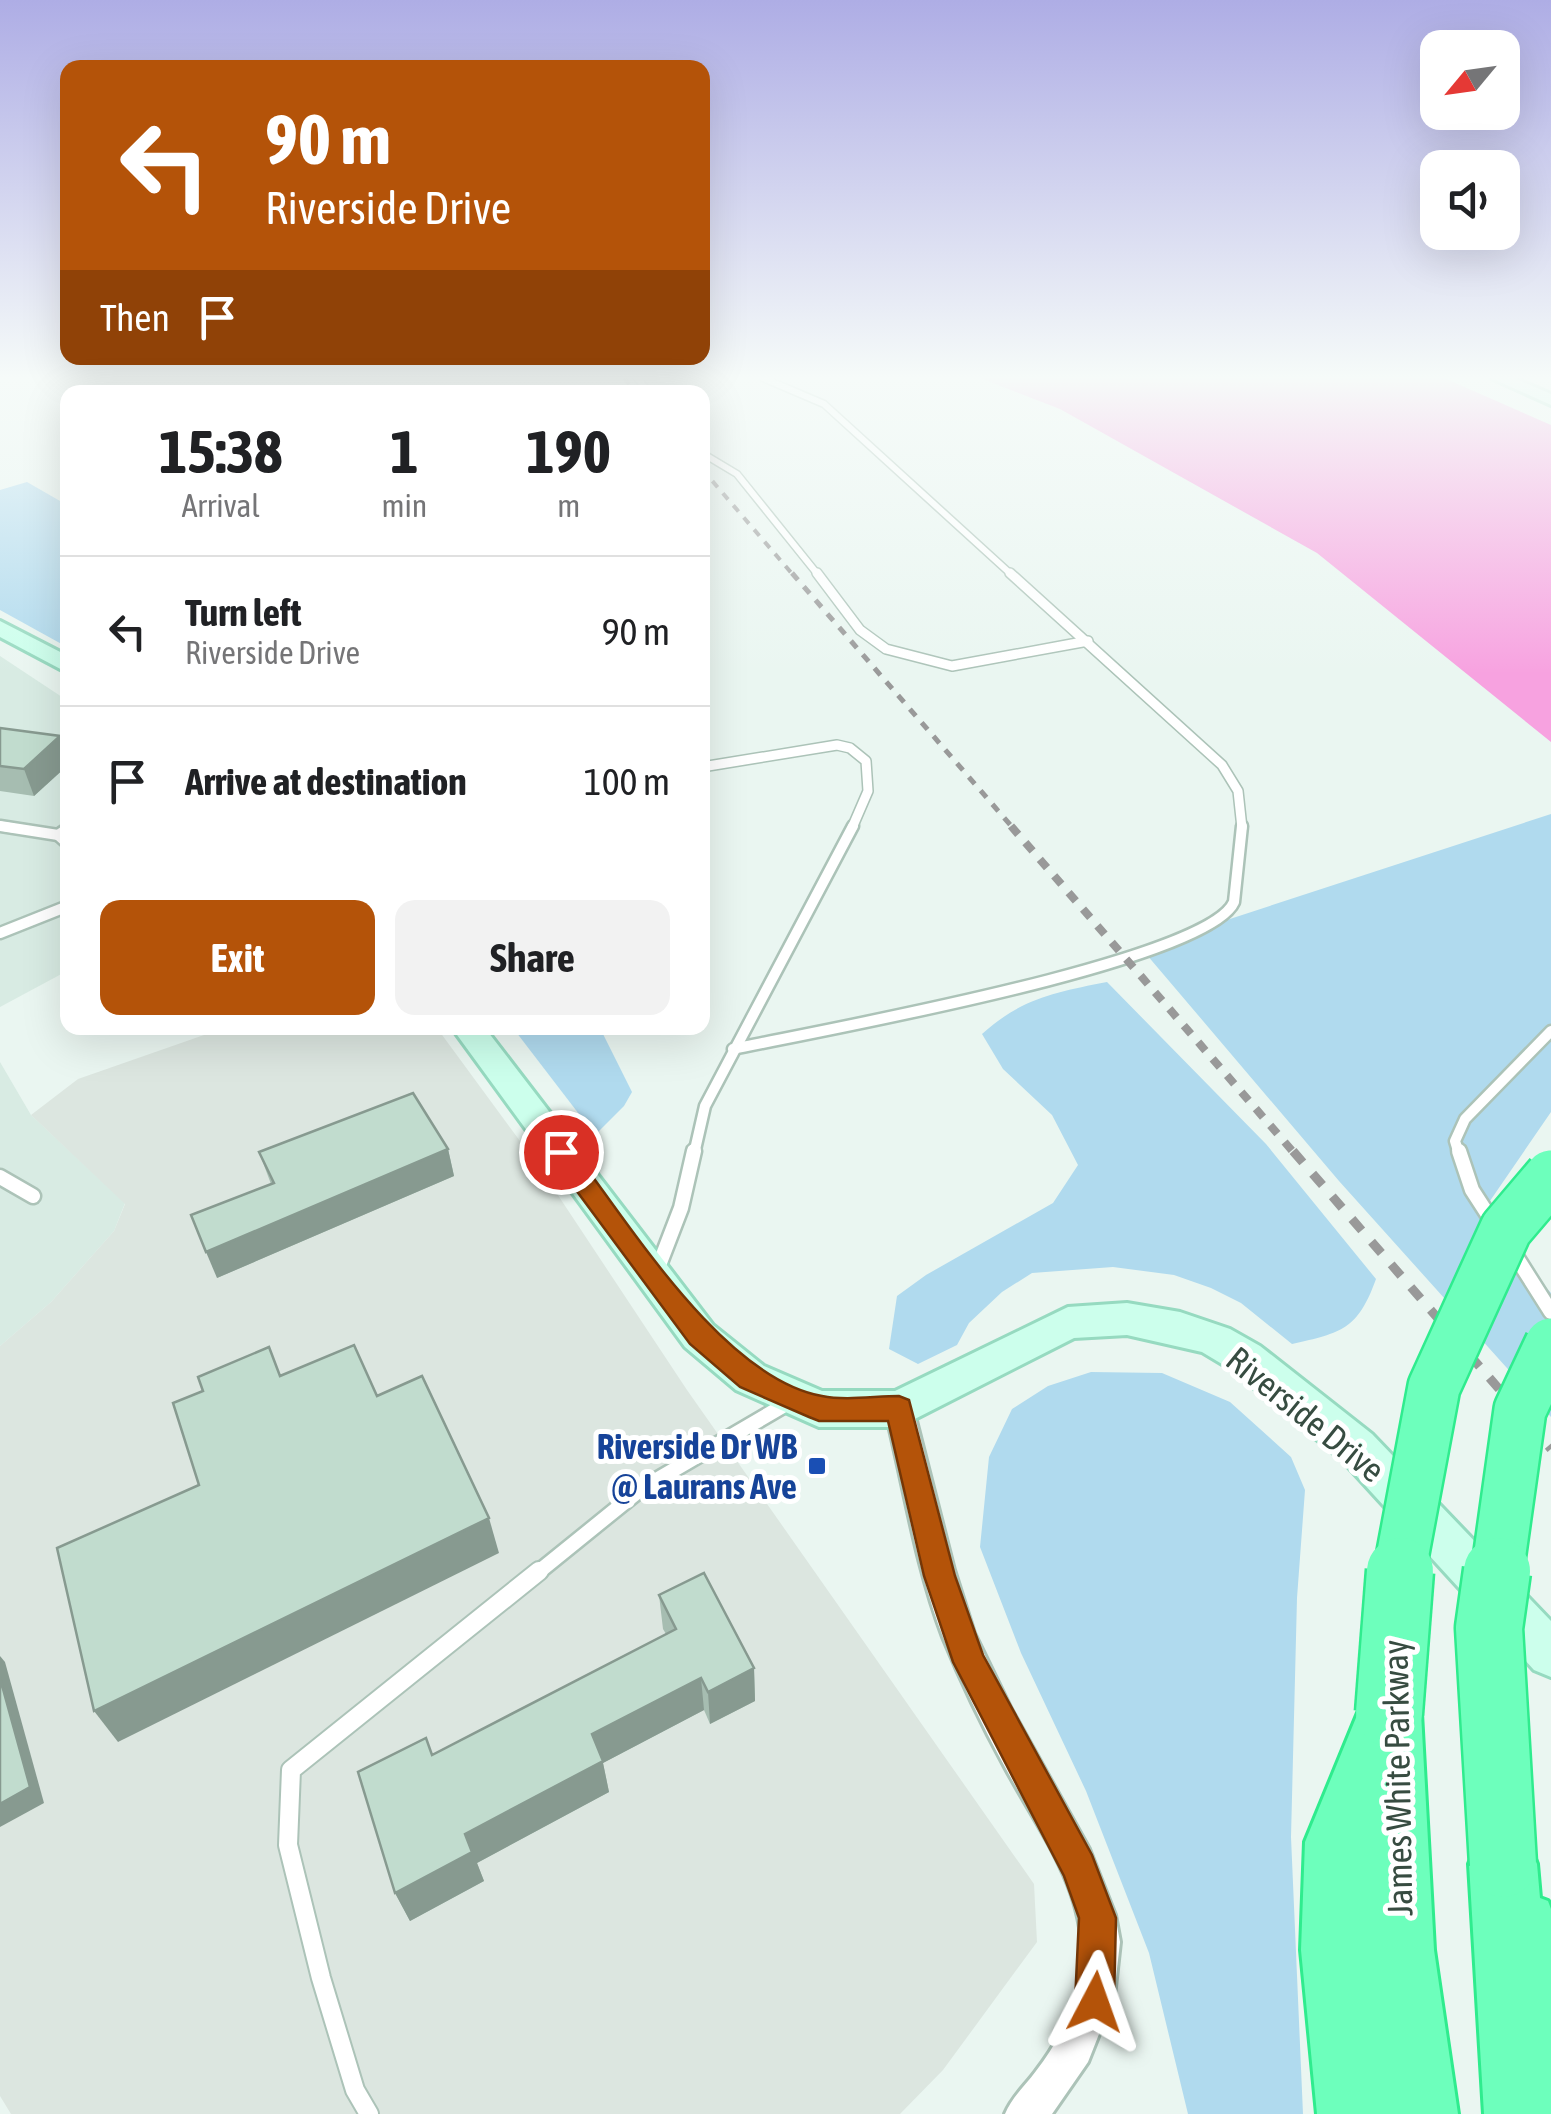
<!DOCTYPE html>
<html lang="en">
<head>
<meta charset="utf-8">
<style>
  :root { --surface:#fff; --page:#f2f2f2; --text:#202124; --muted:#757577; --line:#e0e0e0; --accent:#b45309 }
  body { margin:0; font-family:"Asap Condensed",sans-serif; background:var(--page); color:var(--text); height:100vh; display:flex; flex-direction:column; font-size:38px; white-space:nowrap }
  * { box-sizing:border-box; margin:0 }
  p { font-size:32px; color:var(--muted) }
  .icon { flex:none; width:55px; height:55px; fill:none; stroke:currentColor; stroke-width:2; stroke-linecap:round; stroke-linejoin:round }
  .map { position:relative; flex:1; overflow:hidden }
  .drawer { position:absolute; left:60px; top:385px; width:650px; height:650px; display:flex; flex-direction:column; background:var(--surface); border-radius:20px; box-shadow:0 10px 40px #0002 }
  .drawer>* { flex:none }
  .hud { position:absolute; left:60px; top:60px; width:650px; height:305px; border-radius:20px; box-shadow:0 10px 40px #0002; background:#b45309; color:#fff; overflow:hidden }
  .needle { width:65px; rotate:241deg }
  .controls { position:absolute; left:1420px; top:30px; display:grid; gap:20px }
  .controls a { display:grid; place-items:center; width:100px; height:100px; border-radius:20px; background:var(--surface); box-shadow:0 10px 40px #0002; font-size:50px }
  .pin { position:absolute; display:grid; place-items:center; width:85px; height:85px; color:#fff; margin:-42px; border:5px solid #fff; border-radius:50%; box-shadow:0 2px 10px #0007 }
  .me { position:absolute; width:110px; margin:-55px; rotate:4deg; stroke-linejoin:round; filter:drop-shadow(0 0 8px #0008) }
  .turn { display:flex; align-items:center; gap:35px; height:210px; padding:0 40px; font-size:45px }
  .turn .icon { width:130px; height:130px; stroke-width:2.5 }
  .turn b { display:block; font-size:70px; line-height:85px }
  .then { display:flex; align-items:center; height:95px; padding:0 40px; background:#0003; gap:20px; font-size:38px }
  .eta { display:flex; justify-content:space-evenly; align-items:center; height:170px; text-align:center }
  .eta b { font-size:60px; font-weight:700; line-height:70px }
  .primary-button { display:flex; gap:20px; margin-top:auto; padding:20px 40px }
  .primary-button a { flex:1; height:115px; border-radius:20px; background:var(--accent); color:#fff; font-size:40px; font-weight:700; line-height:115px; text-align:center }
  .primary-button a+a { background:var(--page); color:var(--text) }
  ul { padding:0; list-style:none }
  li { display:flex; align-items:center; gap:30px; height:150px; padding:0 40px; border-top:2px solid var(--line) }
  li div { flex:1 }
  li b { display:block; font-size:38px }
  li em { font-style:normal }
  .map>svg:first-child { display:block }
  .residential { fill:#d8ebe3 }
  .industrial { fill:#dce6e0 }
  .green { fill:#b0daee }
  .water { fill:#f7a2e0 }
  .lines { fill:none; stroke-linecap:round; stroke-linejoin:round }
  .lane-far4-casing { stroke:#acc3b8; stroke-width:9 }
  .lane-far3-casing { stroke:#acc3b8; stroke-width:12 }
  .lane-far2-casing { stroke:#acc3b8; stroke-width:15 }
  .lane-far1-casing { stroke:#acc3b8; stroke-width:19 }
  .lane-casing { stroke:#acc3b8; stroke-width:22 }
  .street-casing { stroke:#acc3b8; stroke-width:6 }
  .secondary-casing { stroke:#96dac0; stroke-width:6 }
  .highway-casing { stroke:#2fec8e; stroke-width:6 }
  .lane-far4 { stroke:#fff; stroke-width:6 }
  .lane-far3 { stroke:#fff; stroke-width:9 }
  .lane-far2 { stroke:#fff; stroke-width:10 }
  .lane-far1 { stroke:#fff; stroke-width:14 }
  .lane { stroke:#fff; stroke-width:18 }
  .street { fill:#fff; fill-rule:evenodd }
  .secondary { fill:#ccffec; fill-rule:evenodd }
  .highway { fill:#6dffbc; fill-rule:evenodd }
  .rail-far3 { stroke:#999; stroke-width:4; stroke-dasharray:8 8; stroke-linecap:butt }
  .rail-far2 { stroke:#999; stroke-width:5; stroke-dasharray:9 9; stroke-linecap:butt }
  .rail-far1 { stroke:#999; stroke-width:8; stroke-dasharray:11 11; stroke-linecap:butt }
  .rail { stroke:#999; stroke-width:9; stroke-dasharray:15 15; stroke-linecap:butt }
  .highway-bridge-far1-casing { stroke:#2fec8e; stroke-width:56; stroke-linecap:butt }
  .highway-bridge-casing { stroke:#2fec8e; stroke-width:71; stroke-linecap:butt }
  .highway-bridge-far1 { stroke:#6dffbc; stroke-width:51 }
  .highway-bridge { stroke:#6dffbc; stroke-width:66 }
  .wall { fill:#a6bdb1 }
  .shaded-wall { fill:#879a90 }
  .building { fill:#c1dcce; stroke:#879a90; stroke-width:2.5 }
  .route { fill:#b45309; stroke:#753606; stroke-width:2.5 }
  .transit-dot { fill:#1a4fb4; stroke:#fff; stroke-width:4 }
  .labels { text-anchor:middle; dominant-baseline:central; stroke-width:10; stroke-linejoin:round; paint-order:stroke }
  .near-street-label { font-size:35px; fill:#374c41; stroke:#fff }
  .near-transit-label { font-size:35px; font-weight:bold; fill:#164399; stroke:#fff; text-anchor:end }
</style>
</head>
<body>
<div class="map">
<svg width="1551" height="2114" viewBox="0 0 1551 2114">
  <rect width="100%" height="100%" fill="#eaf6f1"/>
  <g class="residential">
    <polygon points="0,656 68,701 67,971 0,1007"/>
    <polygon points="0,1062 31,1115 125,1203 114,1231 51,1302 0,1346"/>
  </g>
  <polygon class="industrial" points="224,1028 437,1028 542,1171 687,1390 1034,1884 1037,1942 943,2070 900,2114 11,2114 0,2096 0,1346 51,1302 114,1231 125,1204 31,1115 78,1079"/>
  <g class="green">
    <polygon points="27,482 67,505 67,647 0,610 0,490"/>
    <polygon points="1551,814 1551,1112 1481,1214 1551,1293 1551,1417 1339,1181 1141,948"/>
    <path d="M1107,982L1266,1144L1376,1279C1358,1329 1342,1333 1292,1344L1241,1303L1211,1288L1174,1275L1113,1267L1032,1273L1002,1292L969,1323L957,1345L918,1364L889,1349L897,1296L926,1275L1053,1203L1078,1165L1052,1115L1003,1069L982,1034C1022,998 1056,992 1107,982Z"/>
    <polygon points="513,1028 600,1028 632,1092 624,1106 595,1135"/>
    <polygon points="1091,1372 1162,1373 1230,1402 1291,1457 1305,1490 1297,1598 1291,1837 1303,2114 1188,2114 1149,1953 1086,1791 1021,1653 980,1547 989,1457 1012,1409 1048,1386"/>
  </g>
  <polygon class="water" points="980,378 1444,378 1551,425 1551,742 1317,553 1060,409"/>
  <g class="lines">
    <g class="lane-far4-casing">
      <g id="lane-far4">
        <polyline points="637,378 649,392"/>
        <polyline points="763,378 824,404 1013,576"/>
        <polyline points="702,453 737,474 819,576"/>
      </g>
    </g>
    <g class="lane-far3-casing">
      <g id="lane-far3">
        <polyline points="817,573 860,630 886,649 952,666 1088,641"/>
        <polyline points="1010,573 1222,765 1238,791 1242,828"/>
        <polyline points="702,767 837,745 850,748 866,761 868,791 852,828"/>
        <polyline points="0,826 13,828"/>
      </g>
    </g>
    <g class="lane-far2-casing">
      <g id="lane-far2">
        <polyline points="0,826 58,835"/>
        <polyline points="68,828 58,835 68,844"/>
        <polyline points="0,933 68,906"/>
        <path d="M733,1049C812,1032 1208,962 1234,902L1242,826"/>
        <polyline points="694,1154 705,1106 853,826"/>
        <polyline points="1459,1154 1455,1141 1465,1119 1551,1031"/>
      </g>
    </g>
    <g class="lane-far1-casing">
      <g id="lane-far1">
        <polyline points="1459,1151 1472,1190 1494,1224"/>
        <polyline points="0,1177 33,1196"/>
        <polyline points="1513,1252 1551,1312"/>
        <polyline points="656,1273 681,1208 694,1151"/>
        <polyline points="536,1574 641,1489 788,1403"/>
      </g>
    </g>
    <g class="lane-casing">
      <polyline id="lane" points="369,2114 355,2090 321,1978 288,1845 291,1770 539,1571"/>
    </g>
    <g class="street-casing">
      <path id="street" d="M899,1397L909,1400L913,1409L954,1570L974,1633L1011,1709L1089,1849L1115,1915L1120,1942L1114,1996L1088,2062L1052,2114H1005C1012,2097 1025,2086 1036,2071C1059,2041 1077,2007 1081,1969C1090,1895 1038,1829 1005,1767C982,1725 961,1681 943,1637C915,1564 904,1484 885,1409L889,1400Z"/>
    </g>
    <g class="secondary-casing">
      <g id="secondary">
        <polygon points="1491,378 1514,378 1551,394 1551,405"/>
        <polygon points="0,621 68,656 68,673 0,637"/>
        <polygon points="452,1028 485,1028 713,1325 764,1366 822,1391 895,1391 1068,1307 1127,1303 1180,1312 1230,1329 1260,1346 1372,1434 1551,1621 1551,1677 1534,1670 1342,1460 1232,1370 1202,1352 1127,1335 1074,1338 899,1427 819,1427 736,1390 685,1347"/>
      </g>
    </g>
    <g class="highway-casing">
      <g id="highway">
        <polygon points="1389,1681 1411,1691 1421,1713 1434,1950 1458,2114 1317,2114 1301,1950 1305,1842 1367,1691"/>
        <polygon points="1503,1830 1527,1840 1537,1864 1540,1898 1548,1901 1551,1909 1551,2114 1484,2114 1469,1864 1479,1840"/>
      </g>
    </g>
    <use href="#lane-far4" class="lane-far4"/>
    <use href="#lane-far3" class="lane-far3"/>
    <use href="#lane-far2" class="lane-far2"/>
    <use href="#lane-far1" class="lane-far1"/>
    <use href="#lane" class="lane"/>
    <use href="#street" class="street"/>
    <use href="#secondary" class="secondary"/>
    <use href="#highway" class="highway"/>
    <g class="rail-far3">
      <polyline points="624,378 636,392"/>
      <polyline points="702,469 794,576"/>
    </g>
    <polyline class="rail-far2" points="792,573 1013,828"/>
    <polyline class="rail-far1" points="1011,826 1295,1154"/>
    <polyline class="rail" points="1293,1151 1551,1449"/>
    <g class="highway-bridge-far1-casing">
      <g id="highway-bridge-far1">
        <polyline points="1399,1574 1434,1387 1506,1229 1551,1176"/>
        <polyline points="1497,1574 1520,1410 1551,1344"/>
      </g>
    </g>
    <g class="highway-bridge-casing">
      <g id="highway-bridge">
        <polyline points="1497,1571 1489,1628 1503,1864"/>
        <polyline points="1389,1713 1400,1571"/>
      </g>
    </g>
    <use href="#highway-bridge-far1" class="highway-bridge-far1"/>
    <use href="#highway-bridge" class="highway-bridge"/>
  </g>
  <g class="wall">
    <polygon points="0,728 60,736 68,754 68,765 34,796 0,791"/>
    <polygon points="448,1149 454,1176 217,1278 271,1184 259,1152"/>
    <polygon points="659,1595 754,1668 755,1701 710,1724 704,1710 603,1763 609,1792 477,1863 484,1881 410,1921 395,1893 433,1754 666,1634 663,1629"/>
  </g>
  <g class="shaded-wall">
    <polygon points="60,736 68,754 68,765 34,796 24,769"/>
    <polygon points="448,1149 454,1176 217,1278 206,1252"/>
    <polygon points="489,1518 499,1553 118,1742 94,1711"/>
    <polygon points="0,1656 5,1662 44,1803 0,1827"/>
    <polygon points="754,1668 755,1701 710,1724 708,1692"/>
    <polygon points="701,1678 704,1710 603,1763 609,1792 477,1863 484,1881 410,1921 395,1893 465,1834 592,1734"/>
  </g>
  <g class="building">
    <polygon points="0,728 60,736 24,769 0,766"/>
    <polygon points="413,1093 448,1149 206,1252 191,1215 274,1183 259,1152"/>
    <polygon points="354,1345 377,1396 422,1376 489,1518 94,1711 57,1548 199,1485 173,1403 203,1391 198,1377 269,1347 280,1376"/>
    <polygon points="704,1573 754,1668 708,1692 701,1678 592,1734 603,1761 465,1834 472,1852 395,1893 358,1772 426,1738 432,1755 676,1629 659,1595"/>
    <polygon points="0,1678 30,1787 0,1804"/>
  </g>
  <linearGradient id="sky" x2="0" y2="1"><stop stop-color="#aeade5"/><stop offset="0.56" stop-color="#f6fbf9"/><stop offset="1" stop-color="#f6fbf9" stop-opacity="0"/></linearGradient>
  <rect width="1551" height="674" fill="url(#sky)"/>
  <path class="route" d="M561,1143L570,1146C629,1223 723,1378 822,1396C846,1401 875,1396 899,1396L909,1400L955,1576L983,1655L1092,1855L1116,1918L1114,2002L1108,2016L1095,2022L1081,2016L1075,2002L1079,1918L1064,1876L953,1662L924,1576L888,1421H819L809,1417L740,1387L690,1344L553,1159L549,1152L553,1146Z"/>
  <rect class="transit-dot" x="807" y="1456" width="20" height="20" rx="5"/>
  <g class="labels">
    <g class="near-street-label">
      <text transform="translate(1306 1414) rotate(39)">Riverside Drive</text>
      <text transform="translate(1397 1778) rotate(-91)">James White Parkway</text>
    </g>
    <g class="near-transit-label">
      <text x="797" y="1446">Riverside Dr WB<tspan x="797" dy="40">@ Laurans Ave</tspan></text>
    </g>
  </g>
</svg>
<div class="controls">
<a><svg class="needle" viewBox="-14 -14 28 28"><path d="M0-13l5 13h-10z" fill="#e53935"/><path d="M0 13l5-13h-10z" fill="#757577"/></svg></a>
<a><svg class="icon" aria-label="sound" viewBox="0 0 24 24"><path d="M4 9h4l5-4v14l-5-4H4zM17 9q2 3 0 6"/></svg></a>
</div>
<div class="pin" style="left:561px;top:1152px;background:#d93025"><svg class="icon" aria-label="arrive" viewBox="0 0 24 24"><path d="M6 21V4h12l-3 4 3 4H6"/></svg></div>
<svg class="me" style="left:1095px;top:2002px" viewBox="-20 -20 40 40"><path d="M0-17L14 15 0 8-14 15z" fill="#b45309" stroke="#fff" stroke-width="4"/></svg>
<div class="hud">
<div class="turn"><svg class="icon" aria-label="left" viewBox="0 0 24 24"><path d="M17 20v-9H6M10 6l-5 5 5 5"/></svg><div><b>90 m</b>Riverside Drive</div></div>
<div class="then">Then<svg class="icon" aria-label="arrive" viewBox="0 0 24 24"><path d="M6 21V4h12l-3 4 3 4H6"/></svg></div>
</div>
<section class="drawer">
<div class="eta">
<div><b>15:38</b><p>Arrival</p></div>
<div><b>1</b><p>min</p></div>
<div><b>190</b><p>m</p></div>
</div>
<ul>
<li><svg class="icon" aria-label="left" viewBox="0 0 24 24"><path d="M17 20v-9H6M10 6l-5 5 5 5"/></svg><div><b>Turn left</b><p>Riverside Drive</p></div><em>90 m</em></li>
<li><svg class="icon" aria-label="arrive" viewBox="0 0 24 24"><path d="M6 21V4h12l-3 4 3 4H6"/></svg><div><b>Arrive at destination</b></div><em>100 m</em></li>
</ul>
<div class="primary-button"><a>Exit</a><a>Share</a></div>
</section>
</div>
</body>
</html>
